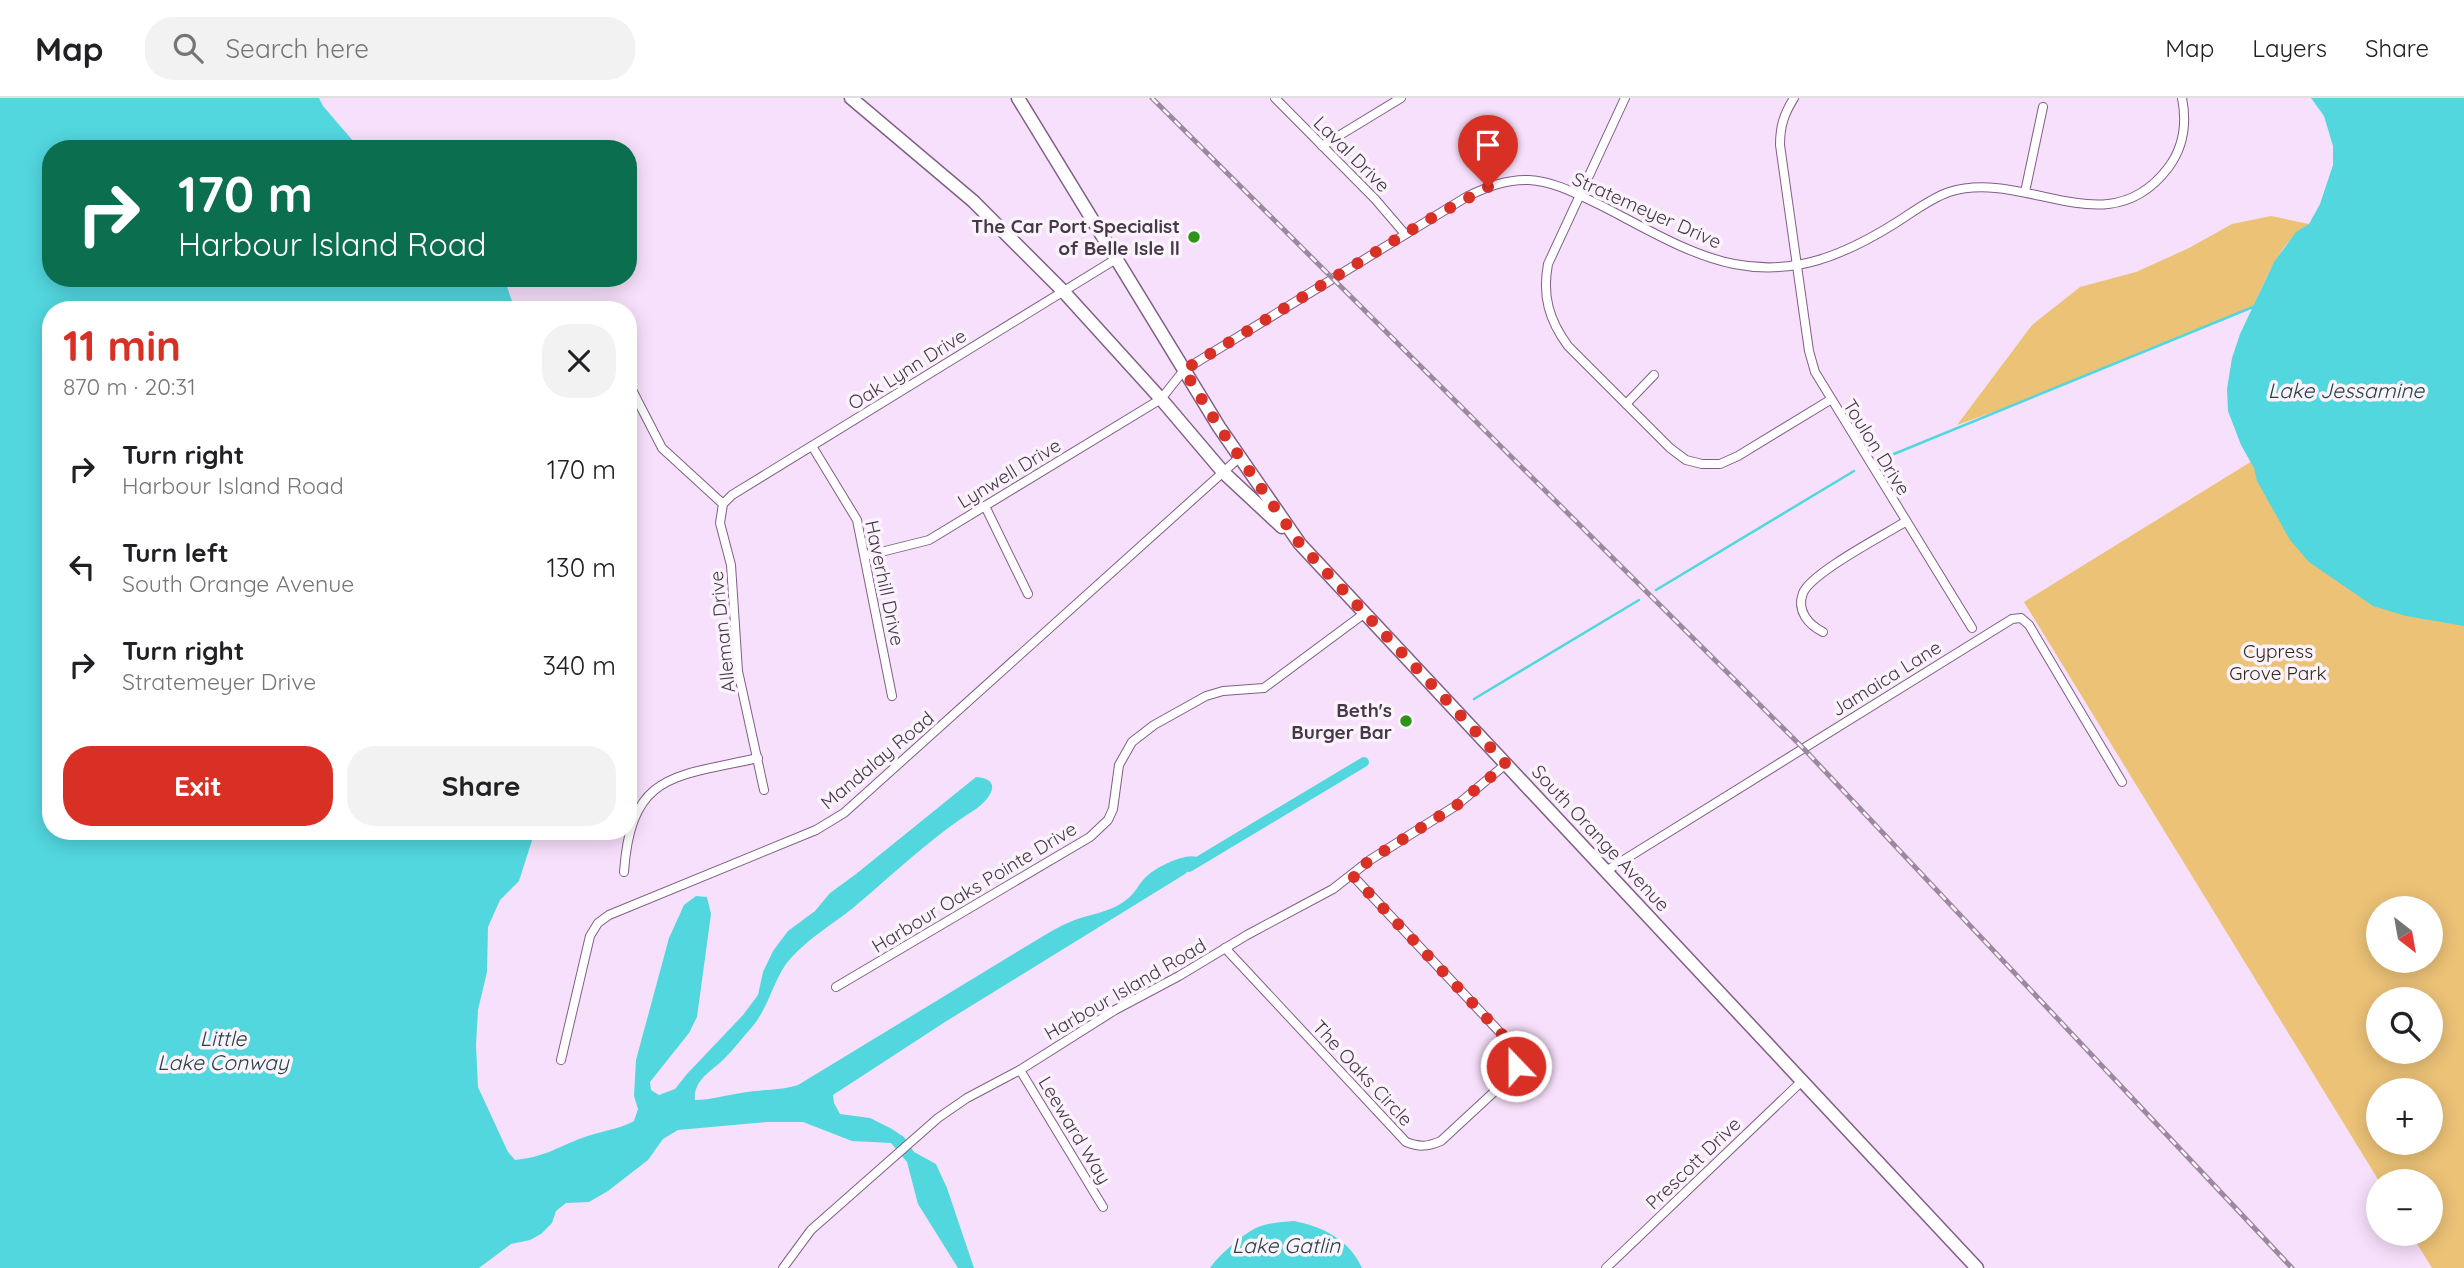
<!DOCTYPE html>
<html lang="en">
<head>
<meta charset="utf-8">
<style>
  :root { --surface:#fff; --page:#f2f2f2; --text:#202124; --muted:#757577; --line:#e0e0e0; --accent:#d93025 }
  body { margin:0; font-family:Quicksand,sans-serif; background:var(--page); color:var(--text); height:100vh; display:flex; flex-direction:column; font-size:26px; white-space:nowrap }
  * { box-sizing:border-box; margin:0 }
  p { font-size:23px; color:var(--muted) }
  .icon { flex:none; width:38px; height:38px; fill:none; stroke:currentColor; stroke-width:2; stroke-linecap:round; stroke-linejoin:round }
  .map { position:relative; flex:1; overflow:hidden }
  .sheet { position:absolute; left:42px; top:203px; width:595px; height:539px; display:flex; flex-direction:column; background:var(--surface); border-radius:28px; box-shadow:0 4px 18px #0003 }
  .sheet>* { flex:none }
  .hud { position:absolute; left:42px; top:42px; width:595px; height:147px; border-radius:28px; box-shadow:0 4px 18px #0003; background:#0b6e4f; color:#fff; overflow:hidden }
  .needle { width:46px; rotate:149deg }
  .buttons { position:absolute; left:2366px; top:798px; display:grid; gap:14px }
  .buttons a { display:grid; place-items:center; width:77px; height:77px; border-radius:50%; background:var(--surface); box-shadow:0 4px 18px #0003; font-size:35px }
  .pin { position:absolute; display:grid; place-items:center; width:60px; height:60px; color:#fff; margin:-72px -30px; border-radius:50% 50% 50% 0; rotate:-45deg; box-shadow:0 0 7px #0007 }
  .pin .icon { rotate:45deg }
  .me { position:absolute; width:77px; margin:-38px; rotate:338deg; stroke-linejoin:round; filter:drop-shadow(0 0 5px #0008) }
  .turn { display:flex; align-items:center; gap:24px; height:147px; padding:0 21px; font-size:32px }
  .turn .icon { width:91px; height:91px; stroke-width:2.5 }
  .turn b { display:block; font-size:49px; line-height:60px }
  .round { display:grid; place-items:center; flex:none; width:74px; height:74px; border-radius:28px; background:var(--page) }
  .summary { display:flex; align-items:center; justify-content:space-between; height:119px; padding:0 21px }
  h1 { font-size:42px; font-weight:700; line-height:52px; color:var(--accent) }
  .primary-button { display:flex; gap:14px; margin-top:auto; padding:14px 21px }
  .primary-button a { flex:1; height:80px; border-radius:28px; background:var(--accent); color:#fff; font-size:28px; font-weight:700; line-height:80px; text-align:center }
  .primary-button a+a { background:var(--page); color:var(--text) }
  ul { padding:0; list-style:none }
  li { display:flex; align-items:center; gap:21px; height:98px; padding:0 21px }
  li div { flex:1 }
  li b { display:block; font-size:26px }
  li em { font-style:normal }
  header { display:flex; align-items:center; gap:42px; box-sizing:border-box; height:98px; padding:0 35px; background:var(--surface); border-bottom:2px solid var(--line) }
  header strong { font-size:33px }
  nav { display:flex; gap:38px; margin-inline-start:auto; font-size:24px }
  .search { width:490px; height:63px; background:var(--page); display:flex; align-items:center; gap:18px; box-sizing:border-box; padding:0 24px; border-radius:28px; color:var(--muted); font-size:26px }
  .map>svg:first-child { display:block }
  .green { fill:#ecc277; fill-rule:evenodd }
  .water { fill:#52d7df }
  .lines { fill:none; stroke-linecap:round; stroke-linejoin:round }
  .stream { stroke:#52d7df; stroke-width:2.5 }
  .canal { stroke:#52d7df; stroke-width:10 }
  .minor-casing { stroke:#805f87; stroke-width:10 }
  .primary-casing { stroke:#805f87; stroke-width:15 }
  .minor { stroke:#fff; stroke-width:8 }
  .primary { stroke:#fff; stroke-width:12 }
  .rail-casing { stroke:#9c899f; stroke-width:5 }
  .rail { stroke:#fbf3fc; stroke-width:2.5; stroke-dasharray:8; stroke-linecap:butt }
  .route { stroke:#d93025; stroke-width:12; stroke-dasharray:0 21.6 }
  .poi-dot { fill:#2e9419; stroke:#fbf3fc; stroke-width:2.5 }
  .labels { text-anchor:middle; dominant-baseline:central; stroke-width:7; stroke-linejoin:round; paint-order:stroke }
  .street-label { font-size:19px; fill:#463749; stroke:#fbf3fc }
  .poi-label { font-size:19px; font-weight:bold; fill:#463749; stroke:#fbf3fc; text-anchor:end }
  .park-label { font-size:19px; fill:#332815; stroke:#fbf3fc }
  .water-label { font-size:21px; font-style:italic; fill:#274345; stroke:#fbf3fc }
</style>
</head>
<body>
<header>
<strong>Map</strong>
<div class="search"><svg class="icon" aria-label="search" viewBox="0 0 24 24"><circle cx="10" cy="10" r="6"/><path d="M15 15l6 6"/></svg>Search here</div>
<nav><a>Map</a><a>Layers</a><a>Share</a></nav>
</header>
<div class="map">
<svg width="2464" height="1170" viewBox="0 0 2464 1170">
  <rect width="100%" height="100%" fill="#f7e0fb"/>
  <g class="green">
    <path d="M2271,118L2309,126C2280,144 2267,178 2253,209L2026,302L1957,327L2032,227L2080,189L2136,174L2189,150L2232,126Z"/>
    <path d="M2464,232V1170H2432L2411,1136H2431V1083H2379L2024,504ZM2378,810H2431V863H2378ZM2378,901H2431V954H2378ZM2378,992H2431V1045H2378Z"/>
  </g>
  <g class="water">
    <path d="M0,0H319L323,8L360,51H51V180H503L505,183L515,212H51V733H535L519,783L500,802L488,829L487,874L478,912L476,947L478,989L508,1054L515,1062C545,1059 555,1050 582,1040C599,1033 618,1032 634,1023L638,1011L634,998L636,962L669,840L684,807L696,798L707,799L711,816L697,919L689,935L650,984L651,992L659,997L675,991L687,976L743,917L758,897L763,874L773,853L788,833L815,813L830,795L856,776L976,679C1006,681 988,704 973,713C933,738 890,779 853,810C833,826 809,840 791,860C774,878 770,908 752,929C743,939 734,951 724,961C712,973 693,982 695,1002C711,1002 726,997 741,995C761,991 779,993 798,987L1040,840C1050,834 1060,828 1070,824C1088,816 1110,815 1126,802C1135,796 1139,785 1147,778C1157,769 1184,755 1197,759L1199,763L1185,776L945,924L833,997L834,1005L840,1016L870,1020L892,1031L904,1039L914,1054L936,1066L947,1090L974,1170H958L918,1106L907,1064L891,1045L852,1043L803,1024H767L678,1032L663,1041L648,1062L608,1093L589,1104L566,1105L556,1113L552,1125L541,1136L530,1142L511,1146L479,1170H0Z"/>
    <polygon points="2311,0 2464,0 2464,528 2406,518 2373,508 2309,464 2290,442 2257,383 2254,370 2241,347 2228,313 2227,291 2232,260 2240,236 2274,164 2296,134 2309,126 2320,106 2333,67 2333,48 2324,18"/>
    <path d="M1294,1123C1323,1129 1349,1141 1362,1170H1210C1218,1158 1241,1138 1254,1131C1265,1125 1281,1124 1294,1123Z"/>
  </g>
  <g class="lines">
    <g class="stream">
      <polyline points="1889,358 2253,209"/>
      <polyline points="1656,492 1854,373"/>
      <polyline points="1474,601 1639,502"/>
    </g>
    <polyline class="canal" points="1189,769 1364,664"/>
    <g class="minor-casing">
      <g id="minor">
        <polyline points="1275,0 1375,101 1405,136"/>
        <path d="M1625,0L1548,166C1542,198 1549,222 1568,248L1670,350L1686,362L1702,366H1720L1738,358L1830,302"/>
        <path d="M1794,0C1784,16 1780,28 1780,47L1809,253L1815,274L1972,530"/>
        <polyline points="1322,48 1401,0"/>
        <polyline points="2025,94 2043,9"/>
        <polyline points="628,284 662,350 723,406"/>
        <polyline points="1626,306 1654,277"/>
        <polyline points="812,348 857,422 892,598"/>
        <polyline points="985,408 1028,496"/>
        <path d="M865,458L929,442L1161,301L1184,272L1468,98C1487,89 1507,81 1529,82C1553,83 1577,96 1598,106C1640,127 1688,157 1734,166C1795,178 1844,157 1894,126C1912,115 1929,101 1949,94C2026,70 2107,150 2168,70C2183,50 2187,25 2182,0"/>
        <path d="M1823,534C1809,527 1796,513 1803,495C1811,475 1884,437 1905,424"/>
        <polyline points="764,692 738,573 731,467 720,425 723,406 732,397 1116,161"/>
        <polyline points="1606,773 2012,521 2021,520 2029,527 2122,684"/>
        <path d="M624,774C631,674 674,679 758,660"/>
        <path d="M1225,850L1406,1044C1419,1049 1427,1049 1441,1043L1508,981C1517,967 1518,959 1510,945L1352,777"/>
        <polyline points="836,889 1090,739 1108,722 1113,711 1119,667 1132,644 1154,627 1206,598 1223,593 1264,590 1365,515"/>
        <polyline points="561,962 590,838 598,825 609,817 816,732 844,715 1240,359"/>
        <polyline points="1020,972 1103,1109"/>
        <polyline points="783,1170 811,1132 938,1020 967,1000 1020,972 1115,912 1179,878 1247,837 1333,791 1370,762 1457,707 1506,666"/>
        <polyline points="1606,1170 1802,983"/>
      </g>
    </g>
    <g class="primary-casing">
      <g id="primary">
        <polyline points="851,0 973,103"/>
        <polyline points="1018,0 1219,329 1300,446 1977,1170"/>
        <polyline points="974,104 1063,193 1161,301 1223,374 1282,429"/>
      </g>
    </g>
    <use href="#minor" class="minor"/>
    <use href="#primary" class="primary"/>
    <g class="rail-casing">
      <polyline id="rail" points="1152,0 1804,651 2292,1170"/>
    </g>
    <use href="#rail" class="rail"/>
  </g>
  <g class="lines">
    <polyline class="route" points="1488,89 1426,123 1184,272 1219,329 1300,446 1506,666 1457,707 1370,762 1352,777 1510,945 1516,956 1516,968"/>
  </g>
  <g class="poi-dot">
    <circle cx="1194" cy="139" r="7"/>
    <circle cx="1406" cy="623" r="7"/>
  </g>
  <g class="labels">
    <g class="street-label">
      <text transform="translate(1352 56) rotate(45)">Laval Drive</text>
      <text transform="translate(1647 112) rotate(24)">Stratemeyer Drive</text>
      <text transform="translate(907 271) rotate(-32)">Oak Lynn Drive</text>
      <text transform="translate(1877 349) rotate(58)">Toulon Drive</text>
      <text transform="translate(1009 375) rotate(-31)">Lynwell Drive</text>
      <text transform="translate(885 485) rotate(78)">Haverhill Drive</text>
      <text transform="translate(722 534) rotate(-96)">Alleman Drive</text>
      <text transform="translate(1886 580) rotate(-32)">Jamaica Lane</text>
      <text transform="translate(877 662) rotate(-40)">Mandalay Road</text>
      <text transform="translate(1601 740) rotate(47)">South Orange Avenue</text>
      <text transform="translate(974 789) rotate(-31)">Harbour Oaks Pointe Drive</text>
      <text transform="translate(1125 891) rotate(-30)">Harbour Island Road</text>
      <text transform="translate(1363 975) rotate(47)">The Oaks Circle</text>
      <text transform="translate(1075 1032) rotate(59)">Leeward Way</text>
      <text transform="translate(1693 1065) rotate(-44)">Prescott Drive</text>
    </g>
    <g class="poi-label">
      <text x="1180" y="128">The Car Port Specialist<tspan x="1180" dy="22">of Belle Isle ll</tspan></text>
      <text x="1392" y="612">Beth's<tspan x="1392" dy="22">Burger Bar</tspan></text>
    </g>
    <g class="park-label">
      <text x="2278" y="553">Cypress<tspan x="2278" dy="22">Grove Park</tspan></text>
    </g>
    <g class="water-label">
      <text x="2346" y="292">Lake Jessamine</text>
      <text x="223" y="940">Little<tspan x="223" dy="24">Lake Conway</tspan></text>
      <text x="1286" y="1147">Lake Gatlin</text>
    </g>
  </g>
</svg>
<div class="buttons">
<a><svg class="needle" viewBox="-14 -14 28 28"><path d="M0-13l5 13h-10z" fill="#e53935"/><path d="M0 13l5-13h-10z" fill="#757577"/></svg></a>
<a><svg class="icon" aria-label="search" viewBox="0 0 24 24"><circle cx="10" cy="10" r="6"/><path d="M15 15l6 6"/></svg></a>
<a>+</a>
<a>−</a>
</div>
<div class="pin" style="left:1488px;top:89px;background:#d93025"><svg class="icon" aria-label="arrive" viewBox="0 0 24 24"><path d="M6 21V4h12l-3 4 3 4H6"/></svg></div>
<svg class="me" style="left:1516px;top:968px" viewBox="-20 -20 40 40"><circle r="17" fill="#d93025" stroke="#fff" stroke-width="3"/><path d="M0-11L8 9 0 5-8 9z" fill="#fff"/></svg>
<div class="hud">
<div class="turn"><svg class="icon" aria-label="right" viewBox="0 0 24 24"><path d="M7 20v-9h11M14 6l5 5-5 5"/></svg><div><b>170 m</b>Harbour Island Road</div></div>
</div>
<section class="sheet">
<div class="summary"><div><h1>11 min</h1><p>870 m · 20:31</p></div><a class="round"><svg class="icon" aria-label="close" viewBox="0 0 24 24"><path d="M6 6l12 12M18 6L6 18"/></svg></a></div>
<ul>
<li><svg class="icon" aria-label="right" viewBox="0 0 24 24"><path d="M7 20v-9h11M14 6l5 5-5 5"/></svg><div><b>Turn right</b><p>Harbour Island Road</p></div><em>170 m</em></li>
<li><svg class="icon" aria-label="left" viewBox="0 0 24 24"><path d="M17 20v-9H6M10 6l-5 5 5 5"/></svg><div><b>Turn left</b><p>South Orange Avenue</p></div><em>130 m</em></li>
<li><svg class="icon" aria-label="right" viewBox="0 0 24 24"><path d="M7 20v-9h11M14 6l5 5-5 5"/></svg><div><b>Turn right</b><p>Stratemeyer Drive</p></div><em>340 m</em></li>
</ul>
<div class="primary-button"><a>Exit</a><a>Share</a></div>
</section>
</div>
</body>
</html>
